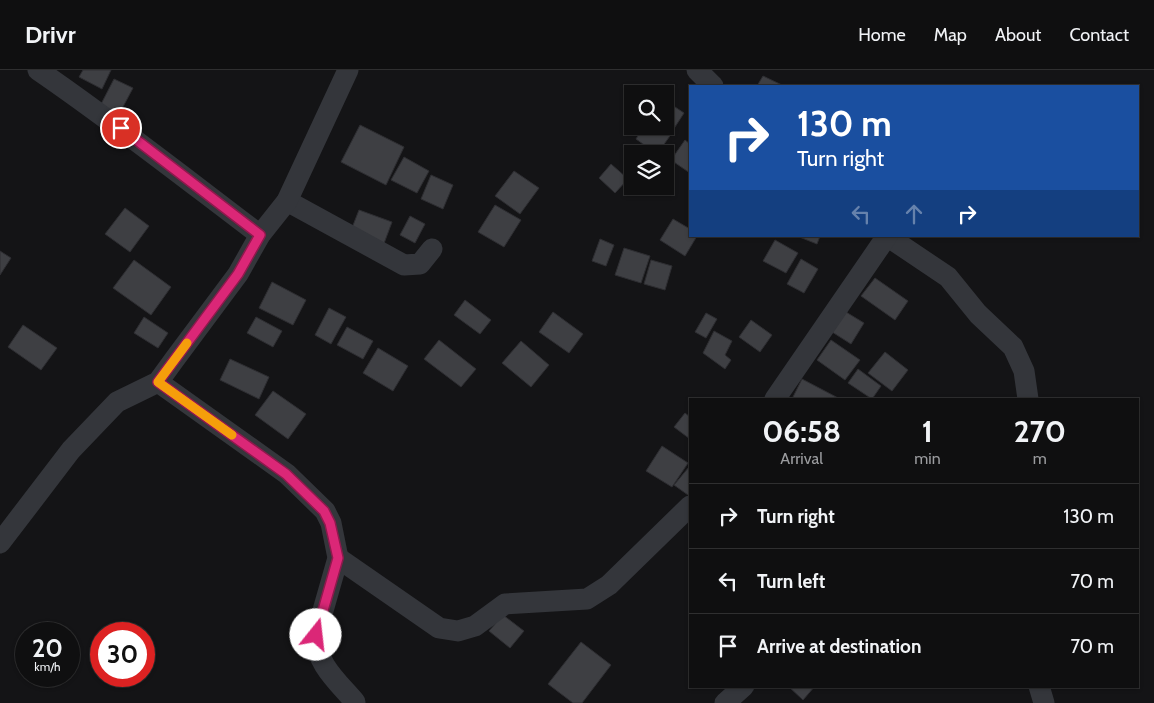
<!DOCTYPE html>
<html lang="en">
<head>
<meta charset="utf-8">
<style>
  :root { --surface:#0f0f10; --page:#1d1d1e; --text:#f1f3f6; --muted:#9b9c9f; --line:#2f2f30 }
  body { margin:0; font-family:Cabin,sans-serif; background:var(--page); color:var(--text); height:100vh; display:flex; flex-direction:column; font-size:19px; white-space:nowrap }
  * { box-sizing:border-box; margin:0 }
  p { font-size:16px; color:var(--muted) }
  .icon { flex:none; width:28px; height:28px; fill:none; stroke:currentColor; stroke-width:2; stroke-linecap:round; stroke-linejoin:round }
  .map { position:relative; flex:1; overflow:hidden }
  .drawer { position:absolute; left:689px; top:328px; width:450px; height:290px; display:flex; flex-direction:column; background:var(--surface); border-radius:0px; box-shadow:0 1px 4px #0004,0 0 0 1px var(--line) }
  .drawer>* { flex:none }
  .top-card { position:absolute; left:689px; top:15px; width:450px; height:152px; border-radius:0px; box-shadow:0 1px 4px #0004,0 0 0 1px var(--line); background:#1a4fa0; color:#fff; overflow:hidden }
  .buttons { position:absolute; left:624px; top:15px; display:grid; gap:10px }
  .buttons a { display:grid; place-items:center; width:50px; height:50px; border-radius:0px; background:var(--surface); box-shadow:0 1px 4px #0004,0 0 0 1px var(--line); font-size:25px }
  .speed { position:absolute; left:15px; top:552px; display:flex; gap:10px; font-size:25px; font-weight:700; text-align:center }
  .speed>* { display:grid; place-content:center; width:65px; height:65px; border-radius:50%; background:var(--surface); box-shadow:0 1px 4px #0004,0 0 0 1px var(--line); line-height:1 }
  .speed small { font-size:12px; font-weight:400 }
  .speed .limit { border:8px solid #d22; background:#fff; color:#111 }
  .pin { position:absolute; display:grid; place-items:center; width:42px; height:42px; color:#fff; margin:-21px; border:2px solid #fff; border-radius:50%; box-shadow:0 1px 5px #0007 }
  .me { position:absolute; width:55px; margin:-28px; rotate:16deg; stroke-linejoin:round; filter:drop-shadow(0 0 4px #0008) }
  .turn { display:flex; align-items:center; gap:18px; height:105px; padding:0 25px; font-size:22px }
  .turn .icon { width:65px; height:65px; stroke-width:2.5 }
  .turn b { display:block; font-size:35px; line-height:42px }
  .lanes { display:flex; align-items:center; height:48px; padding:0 25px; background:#0003; justify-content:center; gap:25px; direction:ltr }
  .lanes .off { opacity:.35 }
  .eta { display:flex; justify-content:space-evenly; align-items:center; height:85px; text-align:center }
  .eta b { font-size:30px; font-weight:800; line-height:35px }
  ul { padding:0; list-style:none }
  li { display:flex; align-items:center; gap:15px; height:65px; padding:0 25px; border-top:1px solid var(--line) }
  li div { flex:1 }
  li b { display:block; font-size:19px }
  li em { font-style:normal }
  header { display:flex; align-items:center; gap:30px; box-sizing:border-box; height:70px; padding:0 25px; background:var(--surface); border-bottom:1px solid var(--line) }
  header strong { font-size:24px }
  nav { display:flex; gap:28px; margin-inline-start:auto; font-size:18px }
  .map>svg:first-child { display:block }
  .building { fill:#3e3f43; stroke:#2e2e32 }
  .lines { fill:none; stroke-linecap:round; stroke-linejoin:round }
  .minor { stroke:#34363b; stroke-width:21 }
  .route-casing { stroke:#8e194d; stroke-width:12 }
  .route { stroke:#db2777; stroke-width:9 }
  .slow { stroke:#f59e0b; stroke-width:9 }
</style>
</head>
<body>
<header>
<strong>Drivr</strong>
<nav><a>Home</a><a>Map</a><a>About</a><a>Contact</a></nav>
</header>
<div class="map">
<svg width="1154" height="633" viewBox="0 0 1154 633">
  <rect width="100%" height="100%" fill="#141416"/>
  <g class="building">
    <polygon points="83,0 111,0 102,19 79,7"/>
    <polygon points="763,6 784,16 757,16"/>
    <polygon points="114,9 133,18 117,48 99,38"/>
    <polygon points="672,35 684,43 673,60 665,55 665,45"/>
    <polygon points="360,55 404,77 386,115 341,92"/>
    <polygon points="644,56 663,56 672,63 657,84 636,69"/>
    <polygon points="685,70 690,74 690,103 671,90"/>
    <polygon points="404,87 429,101 417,123 391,110"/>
    <polygon points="611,94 628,109 615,123 599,108"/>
    <polygon points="514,101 539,118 520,144 495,126"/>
    <polygon points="431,105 453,115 443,139 421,129"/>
    <polygon points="495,135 521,150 504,177 478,162"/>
    <polygon points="125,138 149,156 130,182 105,164"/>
    <polygon points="359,140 392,152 383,176 350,163"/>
    <polygon points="410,146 425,154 415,173 400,165"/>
    <polygon points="673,149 690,159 690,166 697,166 685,186 660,170"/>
    <polygon points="797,166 820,166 817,174"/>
    <polygon points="600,169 614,175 606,196 592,191"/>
    <polygon points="775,170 798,183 786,203 763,191"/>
    <polygon points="624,178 650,186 641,213 615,205"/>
    <polygon points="0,181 11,188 0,205"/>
    <polygon points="801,189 818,199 804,223 787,214"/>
    <polygon points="134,190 171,217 151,245 113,218"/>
    <polygon points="651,190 672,196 665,220 644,214"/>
    <polygon points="875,208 908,231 895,250 861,226"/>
    <polygon points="272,212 306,230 293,255 259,238"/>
    <polygon points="465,230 491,250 480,264 454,245"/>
    <polygon points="329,238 346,247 331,274 315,265"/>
    <polygon points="841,239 864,253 851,274 829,260"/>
    <polygon points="553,242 583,264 569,283 539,262"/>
    <polygon points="706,243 717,249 706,268 695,262"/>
    <polygon points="144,247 168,263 158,278 134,263"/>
    <polygon points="256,247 282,261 273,277 247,263"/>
    <polygon points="751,250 772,265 760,282 739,267"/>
    <polygon points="23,255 57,278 41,300 8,277"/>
    <polygon points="347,257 373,271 363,289 337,275"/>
    <polygon points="714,261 732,271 725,285 731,290 725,299 703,283"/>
    <polygon points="439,270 476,299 461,317 424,289"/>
    <polygon points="831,270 860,290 845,310 817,290"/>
    <polygon points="521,271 549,295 531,317 502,293"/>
    <polygon points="378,278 408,296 393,321 363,303"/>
    <polygon points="885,282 908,300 892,321 868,303"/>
    <polygon points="230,289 269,307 259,329 220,310"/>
    <polygon points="858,299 881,316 872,329 848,313"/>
    <polygon points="802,309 840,329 792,329"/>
    <polygon points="273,321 306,344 288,369 255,345"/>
    <polygon points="685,343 690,347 690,369 674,357"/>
    <polygon points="662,376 688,393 672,417 646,401"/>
    <polygon points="689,397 690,422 688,425 674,415"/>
    <polygon points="503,545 524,561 510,578 489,561"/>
    <polygon points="581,572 611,595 582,633 573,633 548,614"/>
    <polygon points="788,616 815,616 803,630"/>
  </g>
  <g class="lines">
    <g class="minor">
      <path d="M38,0C114,52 186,109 260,165"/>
      <polyline points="697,0 713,16"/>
      <polyline points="287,131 404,195 420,194 432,179"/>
      <polyline points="887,166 948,207 978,244 1013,277 1024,301 1028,329"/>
      <path d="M158,312L287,404L325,441L331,453L338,488L316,565C315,593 338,612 355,632"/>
      <polyline points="775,329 887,166"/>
      <polyline points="0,473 71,380 117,332 158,312 174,290 238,204 260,165 287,131 348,0"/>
      <polyline points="338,488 439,558 458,561 475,556 505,534 587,529 609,515 690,436"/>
      <polyline points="1039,616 1044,633"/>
      <polyline points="725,633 744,616"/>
    </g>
  </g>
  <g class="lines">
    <g class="route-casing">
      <polyline id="route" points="121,58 260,165 238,204 158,312 286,404 324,441 330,453 338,488 316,565"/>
    </g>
    <use href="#route" class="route"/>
    <polyline class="slow" points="187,273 158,312 232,365"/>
  </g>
</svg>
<div class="buttons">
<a><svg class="icon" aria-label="search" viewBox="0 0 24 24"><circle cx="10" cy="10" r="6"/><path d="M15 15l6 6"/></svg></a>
<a><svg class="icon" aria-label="layers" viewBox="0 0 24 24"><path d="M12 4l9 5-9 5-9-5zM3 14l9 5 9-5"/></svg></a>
</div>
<div class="speed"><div>20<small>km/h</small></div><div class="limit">30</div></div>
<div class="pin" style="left:121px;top:58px;background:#d93025"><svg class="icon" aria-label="arrive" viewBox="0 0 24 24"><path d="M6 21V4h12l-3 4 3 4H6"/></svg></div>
<svg class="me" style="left:316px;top:565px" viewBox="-20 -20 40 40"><circle r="19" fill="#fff"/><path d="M0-13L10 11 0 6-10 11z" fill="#db2777"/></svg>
<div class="top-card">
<div class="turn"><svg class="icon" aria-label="right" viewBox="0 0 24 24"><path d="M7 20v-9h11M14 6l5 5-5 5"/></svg><div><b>130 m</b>Turn right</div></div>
<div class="lanes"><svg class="icon off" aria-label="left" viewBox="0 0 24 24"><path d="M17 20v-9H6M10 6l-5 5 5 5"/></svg><svg class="icon off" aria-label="ahead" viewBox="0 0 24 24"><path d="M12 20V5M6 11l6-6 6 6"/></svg><svg class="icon" aria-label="right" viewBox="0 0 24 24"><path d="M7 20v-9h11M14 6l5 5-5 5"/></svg></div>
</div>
<section class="drawer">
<div class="eta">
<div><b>06:58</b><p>Arrival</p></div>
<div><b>1</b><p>min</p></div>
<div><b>270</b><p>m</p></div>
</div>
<ul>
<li><svg class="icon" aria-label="right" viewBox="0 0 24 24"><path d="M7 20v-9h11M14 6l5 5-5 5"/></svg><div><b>Turn right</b></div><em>130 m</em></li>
<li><svg class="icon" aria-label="left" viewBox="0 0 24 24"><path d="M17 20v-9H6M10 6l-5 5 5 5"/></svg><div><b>Turn left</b></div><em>70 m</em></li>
<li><svg class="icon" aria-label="arrive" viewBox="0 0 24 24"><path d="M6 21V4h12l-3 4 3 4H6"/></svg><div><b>Arrive at destination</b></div><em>70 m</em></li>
</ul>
</section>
</div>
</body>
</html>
